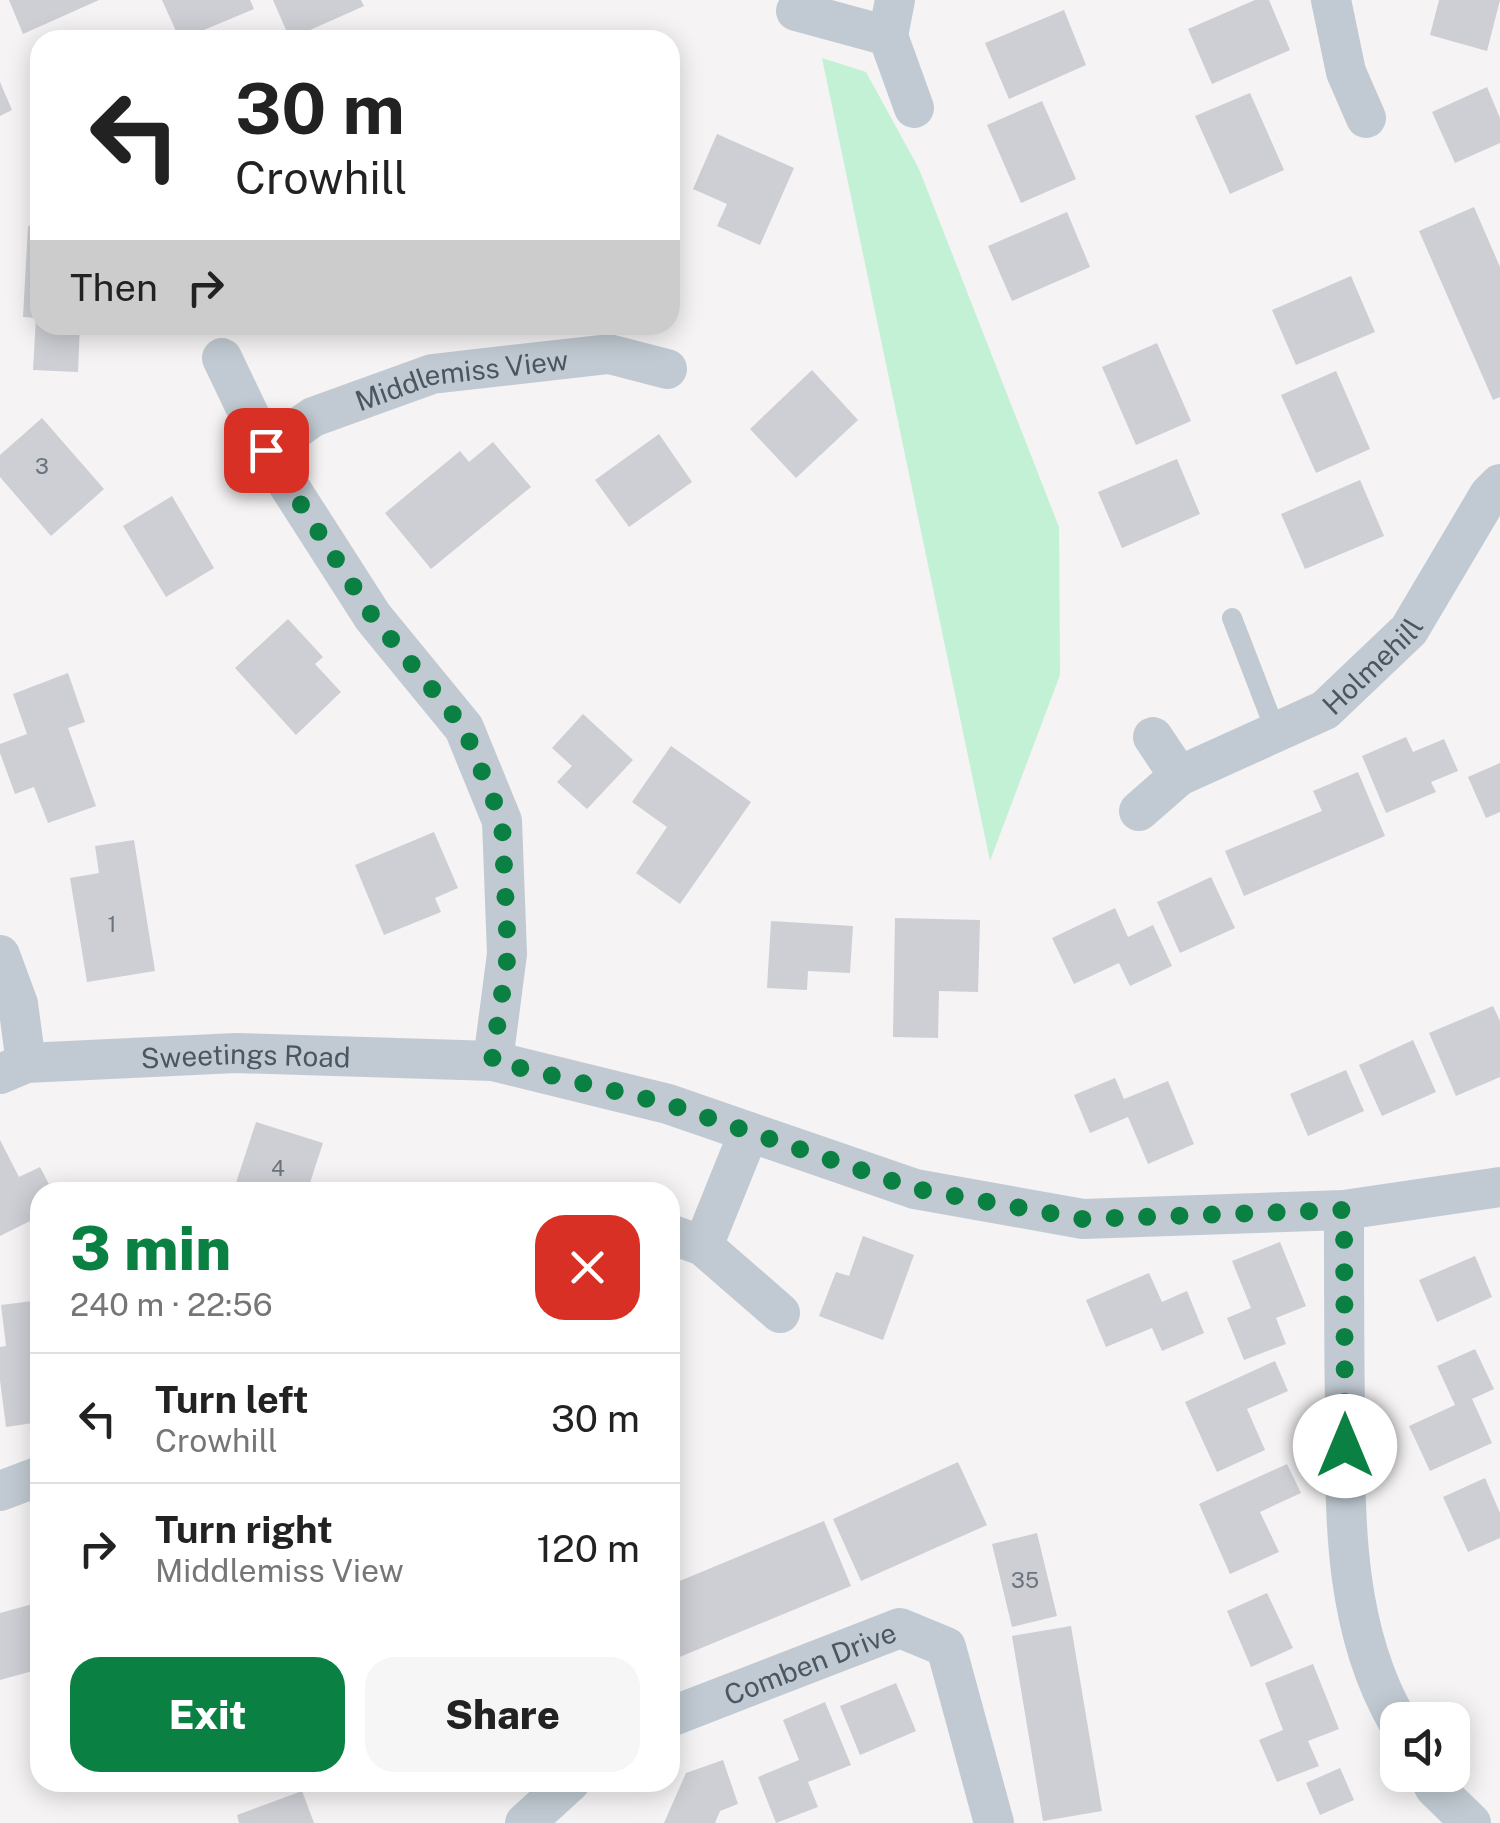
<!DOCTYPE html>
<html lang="en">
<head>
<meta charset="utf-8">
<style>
  :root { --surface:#fff; --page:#f6f6f6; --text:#222; --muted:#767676; --line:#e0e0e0; --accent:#0b8043 }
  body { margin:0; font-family:"Public Sans",sans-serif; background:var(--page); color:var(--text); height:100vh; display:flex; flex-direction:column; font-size:38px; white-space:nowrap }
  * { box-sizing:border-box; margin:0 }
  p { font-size:32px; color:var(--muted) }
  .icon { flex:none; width:55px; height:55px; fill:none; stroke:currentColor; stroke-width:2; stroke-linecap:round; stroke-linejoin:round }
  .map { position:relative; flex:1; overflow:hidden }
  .drawer { position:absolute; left:30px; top:1182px; width:650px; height:610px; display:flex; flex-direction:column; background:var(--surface); border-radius:30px; box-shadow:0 5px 25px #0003 }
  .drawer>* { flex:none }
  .top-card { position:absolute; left:30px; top:30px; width:650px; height:305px; border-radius:30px; box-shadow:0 5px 25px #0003; background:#fff; color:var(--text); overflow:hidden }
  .fabs { position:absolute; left:1380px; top:1702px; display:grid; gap:20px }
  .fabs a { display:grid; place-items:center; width:90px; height:90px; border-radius:20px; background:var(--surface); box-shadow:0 5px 25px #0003; font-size:50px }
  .pin { position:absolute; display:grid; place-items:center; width:85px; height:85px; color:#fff; margin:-42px; border-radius:20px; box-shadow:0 5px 15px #0006 }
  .me { position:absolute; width:110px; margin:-55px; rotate:0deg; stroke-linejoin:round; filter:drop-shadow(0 0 8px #0008) }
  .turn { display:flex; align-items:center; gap:35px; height:210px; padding:0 40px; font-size:45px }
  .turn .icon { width:130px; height:130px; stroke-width:2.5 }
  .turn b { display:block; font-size:70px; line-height:85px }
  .then { display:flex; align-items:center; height:95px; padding:0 40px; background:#0003; gap:20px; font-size:38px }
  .round { display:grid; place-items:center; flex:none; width:105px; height:105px; border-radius:30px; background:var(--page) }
  .head { display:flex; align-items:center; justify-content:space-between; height:170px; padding:0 40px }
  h1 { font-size:60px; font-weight:800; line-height:75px; color:var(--accent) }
  .cta { display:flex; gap:20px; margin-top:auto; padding:20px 40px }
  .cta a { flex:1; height:115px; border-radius:30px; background:var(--accent); color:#fff; font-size:40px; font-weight:800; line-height:115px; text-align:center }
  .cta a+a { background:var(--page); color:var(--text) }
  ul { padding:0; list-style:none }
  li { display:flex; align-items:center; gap:30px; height:130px; padding:0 40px; border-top:2px solid var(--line) }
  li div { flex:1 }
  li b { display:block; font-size:38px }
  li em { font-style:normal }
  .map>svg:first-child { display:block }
  .green { fill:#c3f1d5 }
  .building { fill:#cdcfd5 }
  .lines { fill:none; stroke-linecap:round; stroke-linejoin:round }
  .service { stroke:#c1cad2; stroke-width:20 }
  .minor { stroke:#c1cad2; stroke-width:40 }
  .route { stroke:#0b8043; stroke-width:18; stroke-dasharray:0 32.4 }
  .labels { text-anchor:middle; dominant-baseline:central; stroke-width:9; stroke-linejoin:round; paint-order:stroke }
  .number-label { font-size:22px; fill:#6b747e }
  .street-label { font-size:28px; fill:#4a5661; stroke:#fff }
</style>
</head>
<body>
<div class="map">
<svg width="1500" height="1823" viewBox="0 0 1500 1823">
  <rect width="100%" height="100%" fill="#f5f3f3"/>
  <polygon class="green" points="822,58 866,72 919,169 1059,527 1060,675 990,861"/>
  <g class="building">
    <polygon points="9,0 99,0 23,34"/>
    <polygon points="162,0 250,0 254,9 180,40"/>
    <polygon points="273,0 361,0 364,6 290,39"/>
    <polygon points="1255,0 1269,0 1290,50 1212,84 1188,29"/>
    <polygon points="1439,0 1500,0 1487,51 1430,35"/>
    <polygon points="1064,10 1086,65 1009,99 985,43"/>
    <polygon points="0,82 12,110 0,116"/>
    <polygon points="1487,87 1500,118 1500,143 1455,163 1432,112"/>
    <polygon points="1250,93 1284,170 1230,194 1195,116"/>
    <polygon points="1042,101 1076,179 1021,203 987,125"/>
    <polygon points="717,134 794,168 760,245 717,226 727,204 693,189"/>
    <polygon points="1474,207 1500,267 1500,397 1493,400 1419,231"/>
    <polygon points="1067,212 1090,267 1012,301 988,246"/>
    <polygon points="28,226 40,227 40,325 80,325 78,372 33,370 36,318 23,317"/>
    <polygon points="1351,276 1375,332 1296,365 1272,310"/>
    <polygon points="1157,343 1191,421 1136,445 1102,367"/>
    <polygon points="812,370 858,420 796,478 750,429"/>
    <polygon points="1336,371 1370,449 1316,473 1281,395"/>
    <polygon points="42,418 104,489 51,536 0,477 0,455"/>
    <polygon points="659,434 692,482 629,527 595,480"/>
    <polygon points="493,442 531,487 431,569 385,513 460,451 469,462"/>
    <polygon points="1177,459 1200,514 1122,548 1098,492"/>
    <polygon points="1360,480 1384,536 1305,569 1281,514"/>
    <polygon points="172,496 214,568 166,597 123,526"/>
    <polygon points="288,619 323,657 315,664 341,692 296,735 235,668"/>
    <polygon points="68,673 85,722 68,728 96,806 48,823 34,787 15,794 0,753 0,744 27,734 13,694"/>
    <polygon points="583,714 633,760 587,809 557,782 572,766 552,748"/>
    <polygon points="1406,737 1413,752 1444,739 1458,771 1431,782 1436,792 1386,813 1362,756"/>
    <polygon points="671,746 751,802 680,904 636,873 667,827 632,802"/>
    <polygon points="1500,763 1500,812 1486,818 1468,777"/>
    <polygon points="1358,772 1385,836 1244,896 1225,851 1322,811 1313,791"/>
    <polygon points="434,832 458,888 435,898 441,912 384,935 355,865"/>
    <polygon points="134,840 155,971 87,982 70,878 99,873 95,846"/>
    <polygon points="1211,877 1235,928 1180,953 1157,902"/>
    <polygon points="1115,908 1128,937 1153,925 1172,966 1130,986 1119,963 1074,984 1052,938"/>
    <polygon points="895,918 980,920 978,992 939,991 938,1038 893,1037"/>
    <polygon points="771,921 853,926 850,973 808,971 807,990 767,988"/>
    <polygon points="1493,1006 1500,1021 1500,1077 1456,1096 1429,1033"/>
    <polygon points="1413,1040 1436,1092 1382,1116 1359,1065"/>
    <polygon points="1346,1070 1364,1111 1308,1136 1290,1094"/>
    <polygon points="1115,1078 1124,1099 1168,1081 1194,1144 1148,1164 1128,1117 1090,1133 1074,1095"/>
    <polygon points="256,1122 323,1143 307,1192 233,1192"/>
    <polygon points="0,1140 19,1177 40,1167 53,1192 40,1192 40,1216 0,1236"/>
    <polygon points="863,1236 914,1255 883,1340 819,1316 836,1272 849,1276"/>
    <polygon points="1280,1242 1306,1306 1276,1318 1286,1344 1244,1360 1227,1318 1251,1308 1232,1261"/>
    <polygon points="1475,1256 1492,1297 1437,1322 1419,1280"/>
    <polygon points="1149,1273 1162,1302 1187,1291 1204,1333 1162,1351 1152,1328 1106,1347 1086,1300"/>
    <polygon points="40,1300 40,1422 6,1427 0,1380 0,1347 6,1346 1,1305"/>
    <polygon points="1475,1349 1494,1389 1472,1399 1492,1443 1430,1471 1409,1426 1455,1405 1437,1366"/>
    <polygon points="1275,1361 1288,1391 1247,1409 1265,1450 1217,1472 1185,1402"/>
    <polygon points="958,1462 987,1525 861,1581 833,1519"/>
    <polygon points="1287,1464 1301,1493 1260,1512 1279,1552 1230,1574 1199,1504"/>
    <polygon points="1485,1478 1500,1513 1500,1538 1468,1552 1443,1497"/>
    <polygon points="824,1521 851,1586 670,1661 670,1585"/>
    <polygon points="1037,1533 1057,1616 1012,1627 992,1544"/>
    <polygon points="1267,1593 1293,1648 1251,1667 1227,1611"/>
    <polygon points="40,1602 40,1669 0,1680 0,1613"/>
    <polygon points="1071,1626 1102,1811 1043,1821 1012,1636"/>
    <polygon points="1313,1664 1339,1729 1308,1741 1319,1766 1277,1782 1259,1740 1283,1730 1265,1683"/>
    <polygon points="896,1683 916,1731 860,1755 840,1706"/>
    <polygon points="825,1702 851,1765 808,1782 818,1807 776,1823 758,1777 799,1760 783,1720"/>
    <polygon points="723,1760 738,1804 720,1811 715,1823 664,1823 686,1773"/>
    <polygon points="1340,1768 1354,1800 1320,1815 1306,1783"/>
    <polygon points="302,1791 314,1823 239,1823 237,1815"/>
  </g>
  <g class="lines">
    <polyline class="service" points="1232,618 1276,732"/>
    <g class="minor">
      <polyline points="895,0 888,36 914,108"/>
      <polyline points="1331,0 1346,72 1366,118"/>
      <polyline points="796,11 888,36"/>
      <polyline points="222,358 266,450 373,617 464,728 502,821 507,954 493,1061"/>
      <path id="s1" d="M266,450L313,417L432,374L609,354L667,369"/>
      <polyline points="1153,737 1179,776"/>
      <path id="s2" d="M1139,811L1179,776L1325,710L1409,630L1489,495L1500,484"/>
      <polyline points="0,955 18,1004 26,1063"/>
      <path id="s3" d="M0,1074L26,1063L236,1053L493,1061L668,1104L915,1189L1083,1219L1344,1210L1500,1187"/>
      <path d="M1344,1210C1344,1277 1344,1343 1345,1410C1345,1516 1343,1627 1398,1722"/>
      <polyline points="670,1234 703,1246 780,1313"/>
      <polyline points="703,1246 749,1132"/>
      <polyline points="0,1491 40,1476"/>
      <path id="s4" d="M670,1717L900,1628L946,1647L994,1823"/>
      <polyline points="1428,1775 1435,1788 1471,1823"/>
      <polyline points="525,1823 570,1782"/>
    </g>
  </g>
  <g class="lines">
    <polyline class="route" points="266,450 373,617 464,728 502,821 508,954 492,1061 668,1104 916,1189 1083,1219 1344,1210 1345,1446"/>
  </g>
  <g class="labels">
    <g class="number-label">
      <text x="42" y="466">3</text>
      <text x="112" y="924">1</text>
      <text x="278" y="1168">4</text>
      <text x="1025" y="1580">35</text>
    </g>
    <g class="street-label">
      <text stroke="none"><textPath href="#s1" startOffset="212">Middlemiss View</textPath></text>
      <text stroke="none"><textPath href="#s2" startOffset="278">Holmehill</textPath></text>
      <text stroke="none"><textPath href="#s3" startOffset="248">Sweetings Road</textPath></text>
      <text stroke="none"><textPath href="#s4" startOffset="150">Comben Drive</textPath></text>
    </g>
  </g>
</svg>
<div class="fabs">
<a><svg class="icon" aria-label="sound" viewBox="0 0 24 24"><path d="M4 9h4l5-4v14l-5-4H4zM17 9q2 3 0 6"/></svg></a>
</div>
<div class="pin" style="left:266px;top:450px;background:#d93025"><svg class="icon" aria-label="arrive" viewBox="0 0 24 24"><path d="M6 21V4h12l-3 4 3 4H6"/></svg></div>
<svg class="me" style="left:1345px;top:1446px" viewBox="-20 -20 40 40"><circle r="19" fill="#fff"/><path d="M0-13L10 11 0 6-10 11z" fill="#0b8043"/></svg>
<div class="top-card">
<div class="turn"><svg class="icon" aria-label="left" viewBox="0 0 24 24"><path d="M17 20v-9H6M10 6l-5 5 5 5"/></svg><div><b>30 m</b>Crowhill</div></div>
<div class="then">Then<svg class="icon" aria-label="right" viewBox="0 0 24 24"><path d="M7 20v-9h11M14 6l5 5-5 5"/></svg></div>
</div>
<section class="drawer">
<div class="head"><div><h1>3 min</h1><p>240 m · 22:56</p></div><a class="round" style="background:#d93025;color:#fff"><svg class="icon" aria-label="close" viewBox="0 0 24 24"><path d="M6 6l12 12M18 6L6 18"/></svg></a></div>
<ul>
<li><svg class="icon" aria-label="left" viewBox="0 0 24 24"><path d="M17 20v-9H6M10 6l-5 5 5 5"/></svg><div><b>Turn left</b><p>Crowhill</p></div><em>30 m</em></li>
<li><svg class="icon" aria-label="right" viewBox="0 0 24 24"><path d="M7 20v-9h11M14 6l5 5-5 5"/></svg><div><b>Turn right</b><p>Middlemiss View</p></div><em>120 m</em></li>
</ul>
<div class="cta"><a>Exit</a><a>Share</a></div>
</section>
</div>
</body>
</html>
